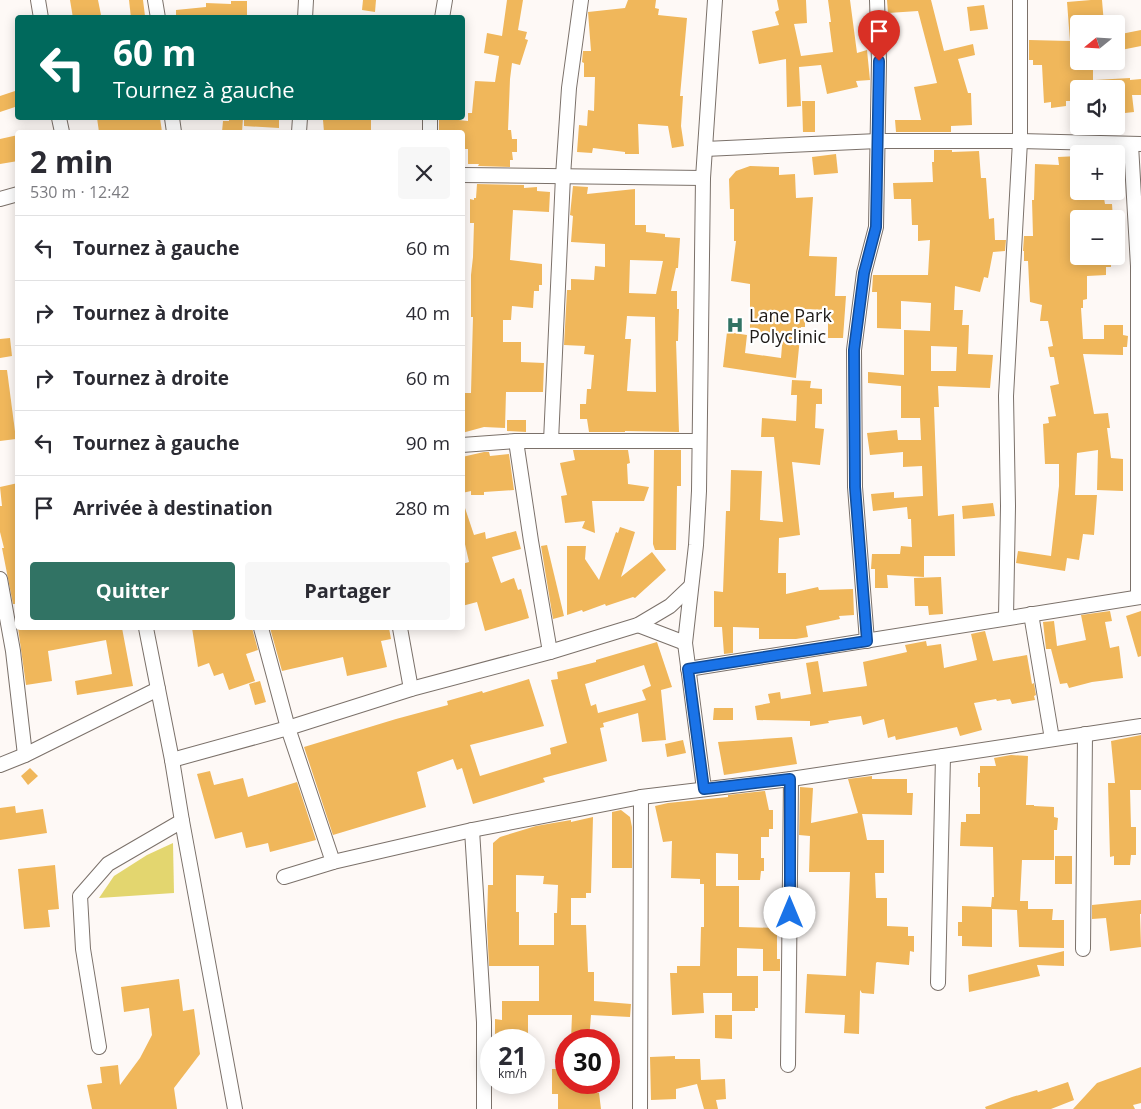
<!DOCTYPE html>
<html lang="fr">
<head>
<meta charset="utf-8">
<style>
  :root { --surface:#fff; --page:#f7f7f7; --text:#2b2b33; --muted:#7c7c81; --line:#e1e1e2; --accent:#317364 }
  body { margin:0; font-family:"Open Sans",sans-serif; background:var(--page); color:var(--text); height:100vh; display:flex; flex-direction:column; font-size:19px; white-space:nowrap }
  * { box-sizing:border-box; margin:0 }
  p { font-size:16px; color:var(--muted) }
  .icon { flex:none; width:28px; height:28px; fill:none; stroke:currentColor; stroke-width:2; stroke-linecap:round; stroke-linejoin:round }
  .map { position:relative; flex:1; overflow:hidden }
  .drawer { position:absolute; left:15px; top:130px; width:450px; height:500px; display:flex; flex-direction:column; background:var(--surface); border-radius:5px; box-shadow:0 2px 12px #0003 }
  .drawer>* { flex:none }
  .top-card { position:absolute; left:15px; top:15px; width:450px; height:105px; border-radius:5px; box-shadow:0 2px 12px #0003; background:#00695c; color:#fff; overflow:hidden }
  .needle { width:32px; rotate:252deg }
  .fabs { position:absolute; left:1070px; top:15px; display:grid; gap:10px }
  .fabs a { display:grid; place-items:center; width:55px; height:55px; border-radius:5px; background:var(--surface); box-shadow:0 2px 12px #0003; font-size:25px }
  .speed { position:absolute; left:480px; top:1029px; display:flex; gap:10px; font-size:25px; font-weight:700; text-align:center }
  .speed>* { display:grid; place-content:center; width:65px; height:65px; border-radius:50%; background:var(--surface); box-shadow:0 2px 12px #0003; line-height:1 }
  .speed small { font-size:12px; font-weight:400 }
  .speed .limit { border:8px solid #d22; background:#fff; color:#111 }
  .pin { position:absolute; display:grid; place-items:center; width:42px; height:42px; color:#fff; margin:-51px -21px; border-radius:50% 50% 50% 0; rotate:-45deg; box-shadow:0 0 5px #0007 }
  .pin .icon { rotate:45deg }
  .me { position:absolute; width:55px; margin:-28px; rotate:0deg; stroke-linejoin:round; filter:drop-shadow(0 0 4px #0008) }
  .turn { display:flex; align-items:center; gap:18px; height:105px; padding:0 15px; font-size:22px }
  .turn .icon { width:65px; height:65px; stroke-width:2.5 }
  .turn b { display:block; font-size:35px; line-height:42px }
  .round { display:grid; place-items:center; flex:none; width:52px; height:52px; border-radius:5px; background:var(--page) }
  .overview { display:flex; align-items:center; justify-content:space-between; height:85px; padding:0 15px }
  h1 { font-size:30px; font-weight:700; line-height:38px }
  .action { display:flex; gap:10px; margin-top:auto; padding:10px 15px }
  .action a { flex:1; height:58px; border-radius:5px; background:var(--accent); color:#fff; font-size:20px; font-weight:700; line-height:58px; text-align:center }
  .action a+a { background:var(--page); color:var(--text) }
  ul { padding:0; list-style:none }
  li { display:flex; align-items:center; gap:15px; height:65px; padding:0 15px; border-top:1px solid var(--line) }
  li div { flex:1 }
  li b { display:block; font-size:19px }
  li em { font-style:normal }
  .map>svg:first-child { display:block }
  .green { fill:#e3d66f }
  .building { fill:#f0b75b; fill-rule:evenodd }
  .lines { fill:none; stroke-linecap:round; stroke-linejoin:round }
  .minor-casing { stroke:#7b716a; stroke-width:16 }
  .minor { stroke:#fff; stroke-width:14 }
  .route-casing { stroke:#114b97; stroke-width:12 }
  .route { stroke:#1a73e8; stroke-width:9 }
  .labels { text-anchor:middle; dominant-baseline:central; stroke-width:4.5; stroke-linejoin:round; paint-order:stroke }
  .poi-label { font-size:18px; fill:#1f1b18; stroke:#fff; text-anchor:start }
</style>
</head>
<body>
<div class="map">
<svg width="1141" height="1109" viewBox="0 0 1141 1109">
  <rect width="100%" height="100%" fill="#fef9f6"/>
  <polygon class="green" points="173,843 174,893 99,898 114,876 147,855"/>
  <g class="building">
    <polygon points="70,0 98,0 101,15 73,18"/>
    <polygon points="129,0 143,0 145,16 131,18"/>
    <polygon points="363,0 376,0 375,12 362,10"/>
    <polygon points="507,0 523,0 518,30 527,32 525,39 528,40 520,65 512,63 510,79 508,130 511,130 512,139 517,139 517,152 512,152 513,160 510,160 510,167 478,166 479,164 468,164 468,149 462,149 462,132 439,132 439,118 468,121 468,113 472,113 475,81 495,82 499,56 484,53 487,33 502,36"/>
    <polygon points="628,0 656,0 655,8 659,9 658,15 687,18 680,96 683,96 681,126 684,146 672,148 668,126 638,124 639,154 625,154 625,152 593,148 592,153 577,152 579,125 587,126 588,110 594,111 595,77 584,77 584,63 582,62 583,51 591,51 588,12 625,8"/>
    <polygon points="777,0 806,0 807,23 794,24 801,56 833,52 829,22 831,22 828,0 850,0 857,53 867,50 870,80 856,81 858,87 827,94 821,65 799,67 801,106 787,107 786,59 759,64 752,31 779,25 775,12 779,10"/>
    <polygon points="887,0 931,0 944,51 973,44 975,55 958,59 968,93 971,93 972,125 951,126 951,132 896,132 895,120 921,120 914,87 937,83 918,11 888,13"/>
    <polygon points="1091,0 1102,0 1104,24 1079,24 1079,61 1093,61 1093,89 1079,89 1079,98 1073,98 1073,101 1066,101 1066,106 1051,108 1051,102 1044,103 1042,65 1033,65 1033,60 1029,60 1029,40 1070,41 1067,2"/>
    <polygon points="231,1 247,1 247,15 240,15 240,18 176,18 176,10 206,7 206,3 231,4"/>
    <polygon points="984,5 988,29 970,31 967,7"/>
    <polygon points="1141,30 1141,46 1116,51 1116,35"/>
    <polygon points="1130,78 1130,80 1141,79 1141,95 1132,95 1134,112 1116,114 1116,89 1095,89 1095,80"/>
    <polygon points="18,90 18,106 0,112 0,96"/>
    <polygon points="802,101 815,101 815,132 803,132"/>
    <polygon points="97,118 160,118 162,132 99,132"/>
    <polygon points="229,118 243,118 242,132 222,132 223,121 229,121"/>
    <polygon points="244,118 279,118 279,128 244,126"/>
    <polygon points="355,118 371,118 371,132 324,132 323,120"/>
    <polygon points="18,135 18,161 0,164 0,139"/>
    <path d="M934,150H952V152L979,151L981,178H986L989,219L994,218L995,240H1006L1005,251L993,252L988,278L984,277L980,292L955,286L954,310H963L962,325H969L968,354L993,355L990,388L938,386L939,407H934L938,516L954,514L955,556H924V577L887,575L888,588H875V569H871L872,554H900L901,546L912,547L911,519H908L907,507L873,511L871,494L894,492V498L923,496L922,466L903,467V452L870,455L867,433L897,430L898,440H921L920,418H901V386L868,383V372L904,375V330L930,331L931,303L901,301V329L877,328V292H872L873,275H928L930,240L918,241V225H912L911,199H894L893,183L933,182L932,162H934ZM931,346L957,347L956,371H931Z"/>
    <polygon points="836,154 838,173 814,175 812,157"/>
    <polygon points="1079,156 1079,191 1091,191 1091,199 1104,198 1105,204 1112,204 1113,219 1079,219 1079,256 1111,256 1111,267 1106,267 1106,275 1087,276 1087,299 1083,300 1083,308 1081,308 1083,339 1104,339 1104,325 1123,325 1123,335 1128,336 1127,347 1123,347 1123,355 1083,354 1094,414 1108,413 1110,428 1107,428 1111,458 1123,459 1123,491 1097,490 1098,450 1077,453 1075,495 1097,495 1094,535 1083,534 1079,560 1067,558 1065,571 1016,563 1018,551 1051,556 1059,486 1059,464 1045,464 1043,424 1049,423 1048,417 1056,416 1050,386 1059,384 1054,357 1050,357 1048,347 1053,346 1048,321 1040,321 1042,305 1030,302 1028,261 1024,261 1024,251 1023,251 1024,236 1033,236 1032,200 1034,200 1035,164 1059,165 1058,157"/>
    <polygon points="750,166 779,167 779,175 795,174 796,198 813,197 809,256 837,257 835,296 846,296 843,338 828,338 828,310 805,309 805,327 801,327 796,378 723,367 727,332 747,335 745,353 781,358 783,333 750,332 750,284 731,281 736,241 734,241 734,209 730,209 729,179 736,171"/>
    <polygon points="477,184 524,185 524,188 537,187 537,191 550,192 549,212 513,210 510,260 542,264 542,285 539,285 539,291 534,291 533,308 512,306 511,320 503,320 503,342 521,342 521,362 544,363 543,392 506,392 505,428 484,427 462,433 462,393 471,393 473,317 471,317 471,275 473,257 474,223 470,223 470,199 474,200 474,198 476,198"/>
    <path d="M573,186L588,187L587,194L635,189V225H646V232L665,234V237L680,238L678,268H676L671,291H677V309H679L678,341H676L679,432L625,431V432H589L587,419H580V404H586L587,389H591L594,355L584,354L585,346L564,345L567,290H571V279L594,280L595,266L605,267V244L571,242L573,216L570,215ZM630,260L663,261L656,294L629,293ZM627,316L655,317L656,392L627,391L631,339H625Z"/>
    <polygon points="10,338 12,356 0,358 0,339"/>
    <polygon points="0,370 7,370 16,439 0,441"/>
    <polygon points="792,380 811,381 810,388 822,389 822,404 816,404 815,428 824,429 820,465 792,462 800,535 779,538 778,573 786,573 786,594 818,587 819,590 853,589 854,615 839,616 840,619 806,626 808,637 796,639 759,639 759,628 733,627 733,653 724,654 722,627 714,627 714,591 723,592 726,511 730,511 731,470 762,471 760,520 783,522 774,437 761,437 762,418 796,421 797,395 791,395"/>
    <polygon points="507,420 526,420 526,432 507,431"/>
    <polygon points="573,450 628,450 630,463 627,464 628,484 649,487 644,501 592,501 595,533 582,528 585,521 565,523 561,496 567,495 560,463 575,460"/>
    <polygon points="654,450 681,450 681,486 677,486 676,550 655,550 653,544"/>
    <polygon points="484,452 489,452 490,456 509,454 514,490 484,492 484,495 471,495 471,491 462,493 462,457"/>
    <polygon points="18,483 18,604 13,604 2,548 4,548 0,532 0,506 2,506 0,487"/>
    <polygon points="993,503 995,516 963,519 962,506"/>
    <polygon points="465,508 474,535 485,532 486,539 516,531 521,549 492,557 501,583 514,578 518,590 521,589 529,618 485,631 477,602 462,606 462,564 469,562 462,531 462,509"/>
    <polygon points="620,527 635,532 621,577 652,552 666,570 635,598 633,597 606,606 605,604 583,612 582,610 567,615 567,546 586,546 585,559 599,580 616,532 618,533"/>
    <polygon points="547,545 564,616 553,619 541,546"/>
    <polygon points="941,577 943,614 929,615 928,606 915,606 914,578"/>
    <polygon points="1110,611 1112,621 1105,622 1110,648 1119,646 1123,678 1092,682 1069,688 1067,683 1060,684 1051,649 1046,649 1043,622 1054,621 1057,646 1086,640 1081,615"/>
    <polygon points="1141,611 1141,656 1138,657 1126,616"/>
    <polygon points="18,628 122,628 133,686 77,695 75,681 112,674 106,640 48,651 52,681 26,685"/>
    <polygon points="192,628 252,628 258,650 246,654 255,681 229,690 223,673 214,676 209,663 198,667"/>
    <polygon points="270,628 389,628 391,639 381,641 387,667 347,676 343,657 282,671"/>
    <polygon points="985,631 993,661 1027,655 1032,684 1034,683 1036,695 1034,696 1035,700 1012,704 1010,699 997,701 996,699 974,703 982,730 960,736 957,727 896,740 895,736 888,738 884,719 863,725 861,716 828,721 829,723 810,726 810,721 757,720 755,706 770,703 768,694 780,692 781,699 811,694 806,663 818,661 823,692 867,686 863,662 907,652 905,645 926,641 927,646 941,644 944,668 977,660 971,634"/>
    <path d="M657,642L672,687L661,690L666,740L642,742L638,713L603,723L604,727L600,728L607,761L543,778L545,782L473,804L462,768L457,770L453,759L417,772L426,807L333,835L304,747L396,719L448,705L447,701L482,691L483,693L529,679L544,726L470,745L480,776L551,754L550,748L567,743L551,680L558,679L557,672L596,662V660ZM644,665L651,686L642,690L646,700L598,713L596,704L591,706L585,684Z"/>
    <polygon points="260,681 266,702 255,705 249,684"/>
    <polygon points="714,708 733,708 733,720 713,720"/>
    <polygon points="1141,735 1141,790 1130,790 1131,827 1136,827 1136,855 1131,855 1130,865 1114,865 1114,856 1110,857 1108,783 1115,783 1111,741"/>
    <polygon points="792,737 797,764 724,775 718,742"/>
    <polygon points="683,740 686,753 667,757 665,744"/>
    <polygon points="1011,755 1028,756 1026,805 1034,805 1034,806 1054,807 1054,817 1058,818 1057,830 1054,830 1054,860 1022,860 1020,901 1028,901 1028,909 1053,909 1052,920 1064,920 1064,948 1019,947 1017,910 992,909 992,947 962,946 962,936 958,936 958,922 962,922 962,906 991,907 992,897 994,897 993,847 960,846 961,822 966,822 966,814 980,814 980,787 978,787 978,773 980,773 980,766 996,766 994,758"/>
    <polygon points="30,768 38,776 28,785 21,776"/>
    <polygon points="210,771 214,785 243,778 248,797 297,782 316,840 270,852 268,843 246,848 242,832 215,839 197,774"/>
    <polygon points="872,776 872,779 907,779 907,793 913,793 912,815 862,814 867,840 884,840 884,873 875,873 876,898 887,898 887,926 908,927 908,936 914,936 914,952 910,951 909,965 877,962 876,963 874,994 862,993 860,990 859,1034 844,1033 845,1015 805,1013 807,974 846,976 850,872 809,872 810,836 799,835 800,787 813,788 811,823 858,813 848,779"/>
    <polygon points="765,791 769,810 773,810 773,829 769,829 769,837 761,837 761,858 764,858 764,871 761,871 760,880 738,880 738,854 716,853 716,886 739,886 739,927 777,928 777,959 780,959 780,971 763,971 763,949 737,948 737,976 758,976 758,1008 755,1008 755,1011 732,1011 732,993 703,993 704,1013 672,1015 670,973 677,973 677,966 700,966 701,927 704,927 704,884 700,884 700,879 671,878 672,841 663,842 655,806 668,803 728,797 728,795"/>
    <polygon points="15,806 16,813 43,809 47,833 0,840 0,808"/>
    <polygon points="621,810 630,817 632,827 632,868 612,868 612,812"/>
    <path d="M593,817L591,893H586V898H571V925H586L588,972H594V1001L631,1004L630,1017L591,1015L589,1040H571L572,1015H528V1040H495V1019L502,1020V1001H539V966H489L487,925L488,885H493V843L500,837L536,826L571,820V822ZM516,875L544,876L543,884L558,885L557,913H554V945H519V912H516Z"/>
    <rect x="1055" y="856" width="17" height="28"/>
    <polygon points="55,865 59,909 48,910 50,927 24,929 18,869"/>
    <polygon points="1141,900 1141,914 1140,914 1141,947 1110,951 1106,918 1092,919 1092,905"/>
    <polygon points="1064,951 1064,966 1037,965 1040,976 969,992 968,975"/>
    <polygon points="179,979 183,1011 194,1009 200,1054 174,1088 177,1109 92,1109 87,1085 102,1083 100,1067 118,1065 120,1085 140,1058 152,1035 149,1008 124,1012 121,987"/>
    <polygon points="715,1015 732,1015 732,1039 715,1038"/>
    <polygon points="675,1056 675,1059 700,1059 701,1080 725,1079 726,1099 716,1100 718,1109 704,1109 697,1084 676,1089 676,1099 651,1100 650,1057"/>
    <polygon points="1141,1067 1141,1103 1133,1105 1135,1109 1073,1109 1097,1083"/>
    <polygon points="552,1069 566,1069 566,1082 597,1082 597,1093 599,1093 601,1109 558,1109 558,1094 552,1094"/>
    <polygon points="1068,1082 1074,1100 1051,1109 986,1109 985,1107 1012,1097 1037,1090 1038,1092"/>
  </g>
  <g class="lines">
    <g class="minor-casing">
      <g id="minor">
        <polyline points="38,0 41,18"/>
        <polyline points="155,0 158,18"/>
        <polyline points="305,18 306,0"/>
        <polyline points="442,18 445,0"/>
        <polyline points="59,118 62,132"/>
        <polyline points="172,118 174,132"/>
        <polyline points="299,132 300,118"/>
        <polyline points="430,132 430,118"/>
        <polyline points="1131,145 1138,266 1138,597"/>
        <polyline points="705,149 878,141 1020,141 1141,144"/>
        <polyline points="462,175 703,178"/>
        <polyline points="0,199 18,194"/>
        <polyline points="516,441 531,541 550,652"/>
        <polyline points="551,441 563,176 569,88 581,0"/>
        <polyline points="462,445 516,441 699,441"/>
        <polyline points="0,579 13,651 25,755"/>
        <polyline points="1031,614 1052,739"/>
        <polyline points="1006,617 1008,506 1006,396 1020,141 1020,0"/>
        <polyline points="638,625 685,643"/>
        <polyline points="146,628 172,760 182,821 235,1109"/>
        <polyline points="261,628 288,728 333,862"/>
        <polyline points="400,628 411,689"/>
        <polyline points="867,641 855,487 854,350 864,273 876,227 879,61 877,0"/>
        <polyline points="688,669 1141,597"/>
        <polyline points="172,760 288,728 411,689 550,652 638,625 670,606 690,587"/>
        <polyline points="0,765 25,755 158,689"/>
        <polyline points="704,789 685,643 696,545 699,491 703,178 715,0"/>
        <polyline points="472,830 484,1022 484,1109"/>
        <polyline points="284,877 333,862 472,830 641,797 791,779 1141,726"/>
        <polyline points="1083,949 1085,734"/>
        <polyline points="938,983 943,756"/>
        <polyline points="99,1047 83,949 80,896 108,864 182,821"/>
        <polyline points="788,1065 791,779"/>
        <polyline points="640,1109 641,797"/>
      </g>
    </g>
    <use href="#minor" class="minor"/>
  </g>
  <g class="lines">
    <g class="route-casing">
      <polyline id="route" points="790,913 790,779 704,789 688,669 867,641 855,487 854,350 864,273 876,227 879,61"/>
    </g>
    <use href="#route" class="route"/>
  </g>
  <defs>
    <g id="hospital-bare" transform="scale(1.35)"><path d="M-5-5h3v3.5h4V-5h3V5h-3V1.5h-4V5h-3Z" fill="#317364" stroke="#fff" stroke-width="2.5" paint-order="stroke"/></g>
  </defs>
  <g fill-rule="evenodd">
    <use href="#hospital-bare" x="735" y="325"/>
  </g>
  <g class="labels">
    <g class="poi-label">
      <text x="749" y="315">Lane Park<tspan x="749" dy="21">Polyclinic</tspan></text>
    </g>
  </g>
</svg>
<div class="fabs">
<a><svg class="needle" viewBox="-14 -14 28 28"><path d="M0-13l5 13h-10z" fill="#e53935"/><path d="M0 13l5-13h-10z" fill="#7c7c81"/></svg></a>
<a><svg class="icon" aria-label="sound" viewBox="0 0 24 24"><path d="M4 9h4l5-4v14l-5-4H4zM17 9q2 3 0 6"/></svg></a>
<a>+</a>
<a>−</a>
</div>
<div class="speed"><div>21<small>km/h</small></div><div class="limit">30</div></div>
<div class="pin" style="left:879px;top:61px;background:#d93025"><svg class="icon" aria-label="arrive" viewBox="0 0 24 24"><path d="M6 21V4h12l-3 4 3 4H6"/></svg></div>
<svg class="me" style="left:790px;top:913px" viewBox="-20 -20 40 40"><circle r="19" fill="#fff"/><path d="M0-13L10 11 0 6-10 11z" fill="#1a73e8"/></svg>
<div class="top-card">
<div class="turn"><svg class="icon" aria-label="left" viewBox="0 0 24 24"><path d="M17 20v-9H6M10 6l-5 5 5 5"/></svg><div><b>60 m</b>Tournez à gauche</div></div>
</div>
<section class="drawer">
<div class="overview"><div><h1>2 min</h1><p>530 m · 12:42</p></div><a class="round"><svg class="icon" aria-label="close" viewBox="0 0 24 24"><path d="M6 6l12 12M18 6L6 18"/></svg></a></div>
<ul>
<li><svg class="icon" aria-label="left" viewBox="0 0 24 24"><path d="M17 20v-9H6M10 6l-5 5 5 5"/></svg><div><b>Tournez à gauche</b></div><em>60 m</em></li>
<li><svg class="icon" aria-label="right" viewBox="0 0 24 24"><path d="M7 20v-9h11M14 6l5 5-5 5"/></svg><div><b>Tournez à droite</b></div><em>40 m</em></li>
<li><svg class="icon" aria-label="right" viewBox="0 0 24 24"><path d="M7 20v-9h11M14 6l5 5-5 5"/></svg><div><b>Tournez à droite</b></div><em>60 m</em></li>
<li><svg class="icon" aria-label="left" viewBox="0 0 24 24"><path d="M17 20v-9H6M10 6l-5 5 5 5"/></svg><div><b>Tournez à gauche</b></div><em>90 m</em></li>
<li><svg class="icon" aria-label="arrive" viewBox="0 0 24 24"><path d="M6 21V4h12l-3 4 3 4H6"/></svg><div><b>Arrivée à destination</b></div><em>280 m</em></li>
</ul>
<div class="action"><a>Quitter</a><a>Partager</a></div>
</section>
</div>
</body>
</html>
